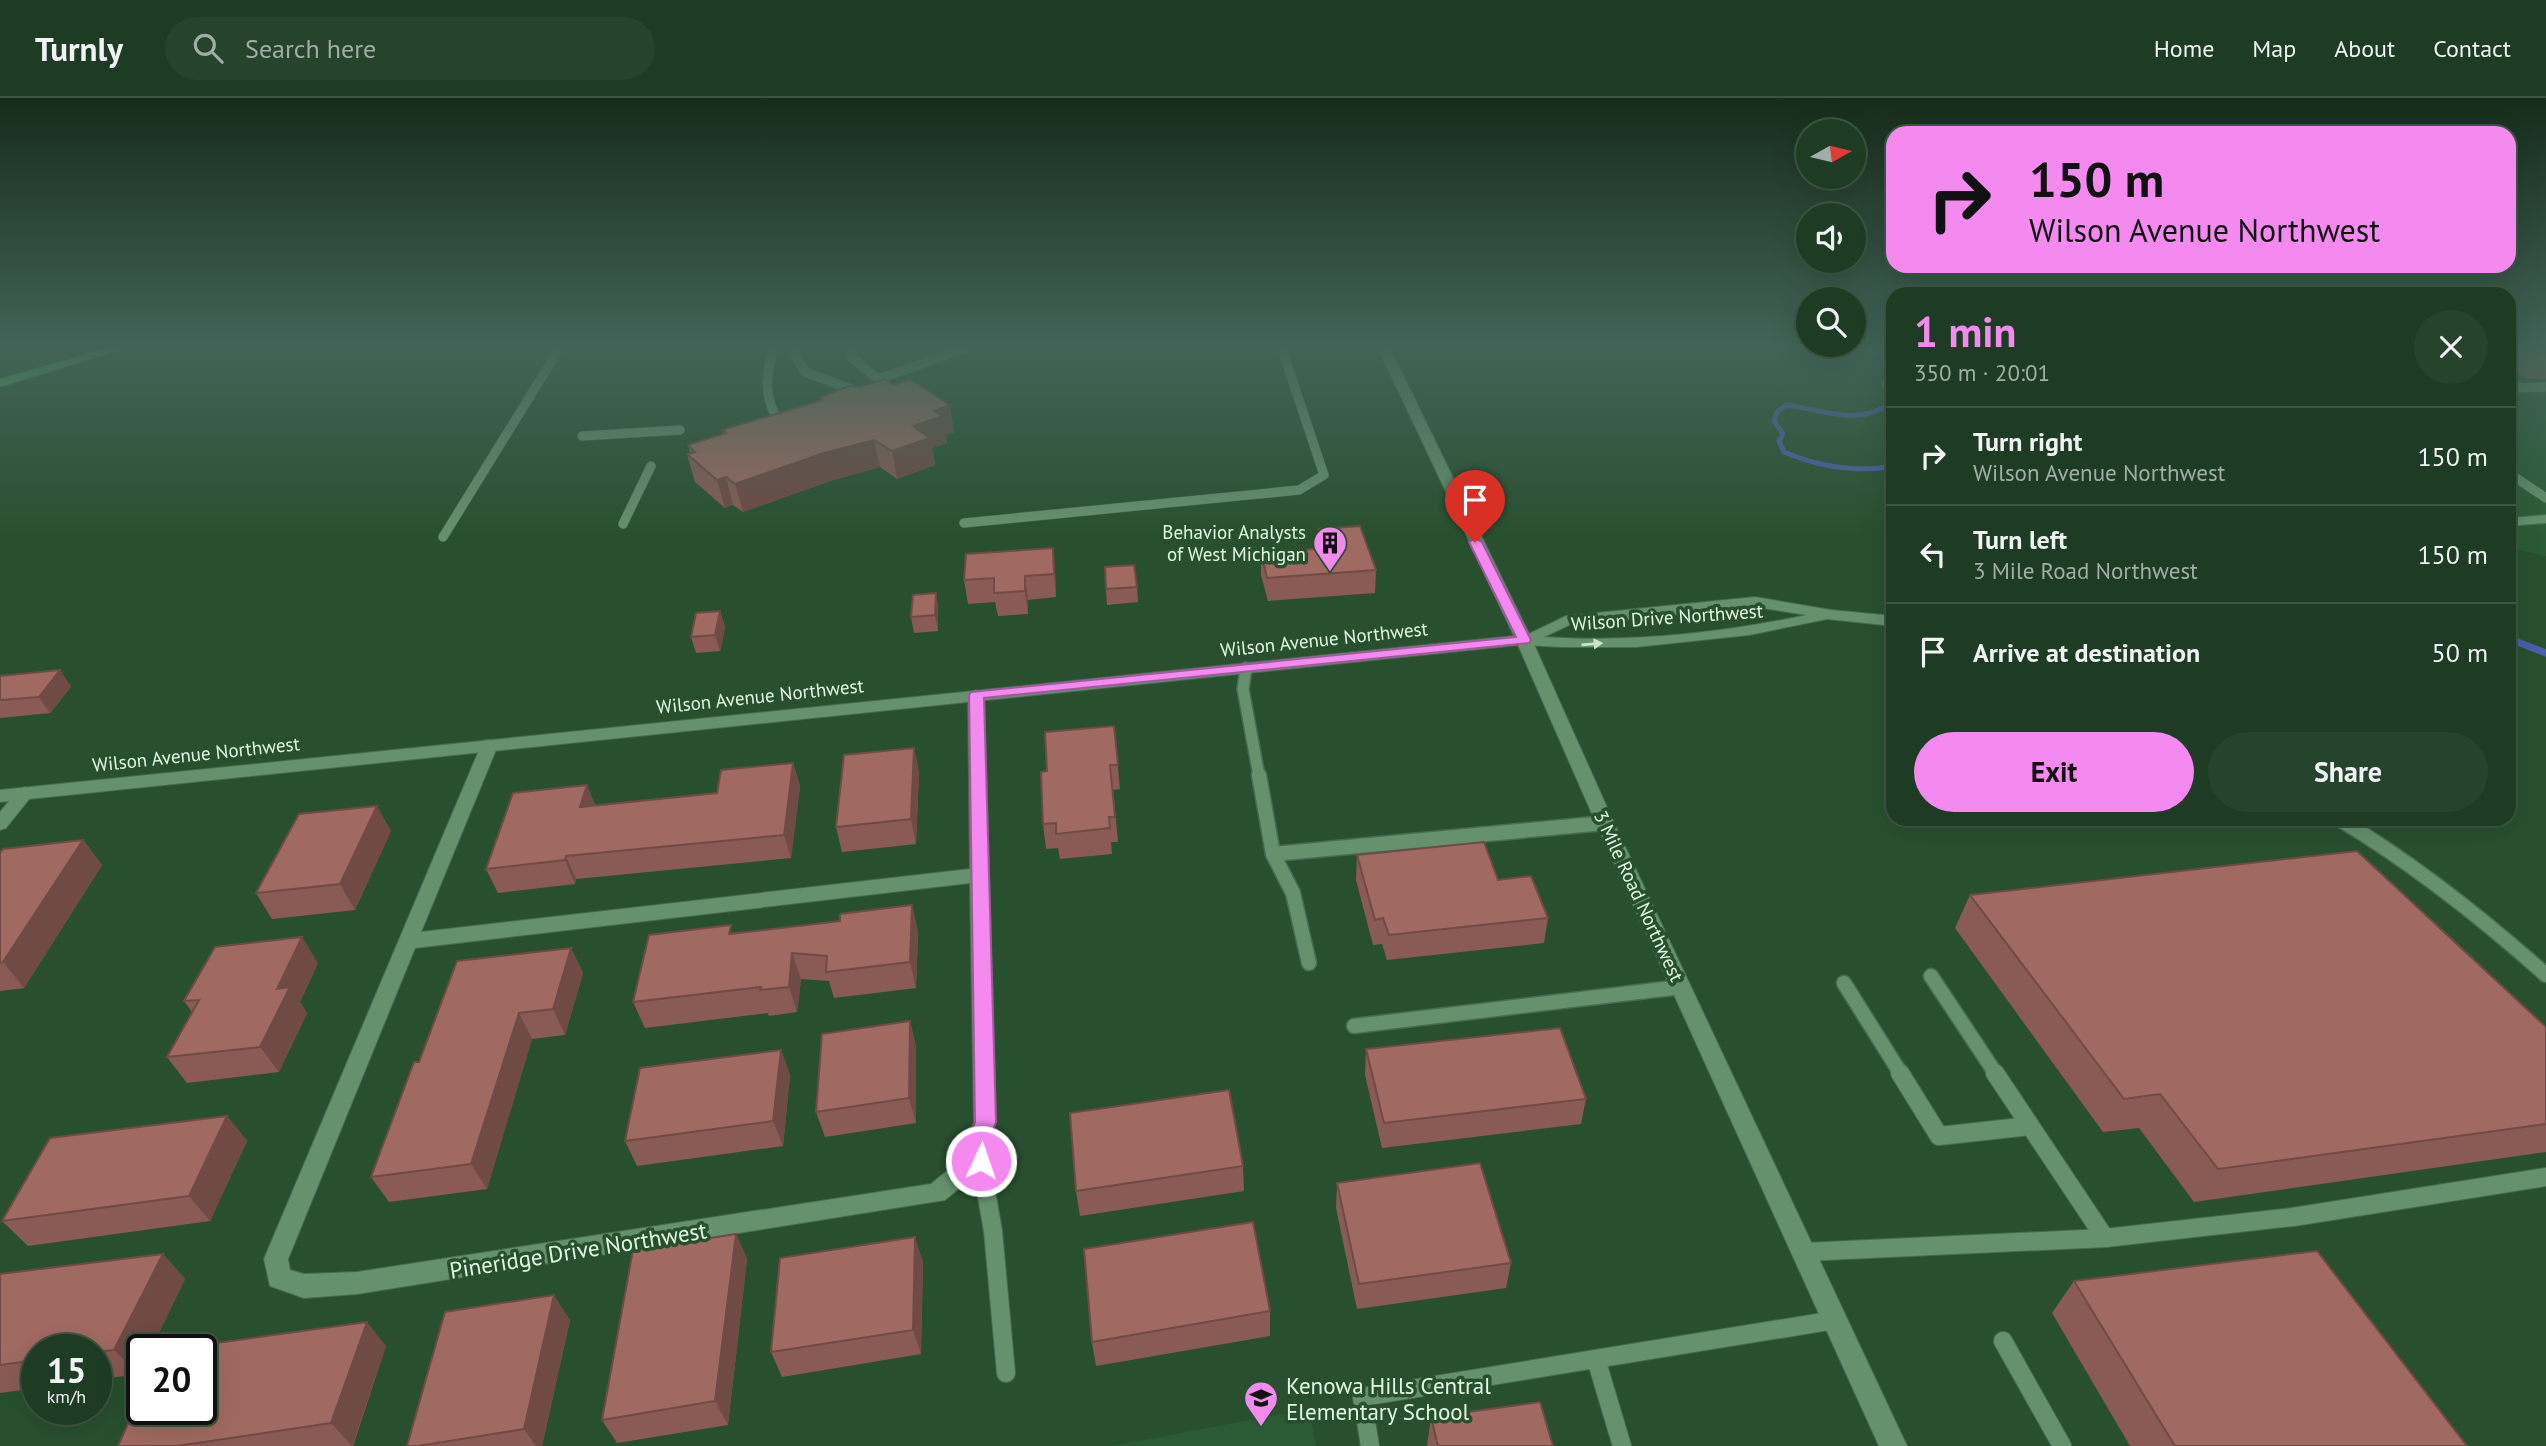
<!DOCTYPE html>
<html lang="en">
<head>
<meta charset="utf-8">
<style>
  :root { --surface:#1e3c23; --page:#26432b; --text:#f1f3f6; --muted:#a1ada6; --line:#3c5641; --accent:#f489f0 }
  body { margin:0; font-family:"PT Sans",sans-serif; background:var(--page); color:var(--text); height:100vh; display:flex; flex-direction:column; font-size:26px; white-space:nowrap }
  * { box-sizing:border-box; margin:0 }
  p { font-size:23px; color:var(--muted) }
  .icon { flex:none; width:38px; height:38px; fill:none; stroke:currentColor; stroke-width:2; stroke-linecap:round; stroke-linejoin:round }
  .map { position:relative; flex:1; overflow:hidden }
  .drawer { position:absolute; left:1886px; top:189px; width:630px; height:539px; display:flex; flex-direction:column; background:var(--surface); border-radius:21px; box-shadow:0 7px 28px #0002,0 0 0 2px var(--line) }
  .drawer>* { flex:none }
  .top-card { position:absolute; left:1886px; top:28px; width:630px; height:147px; border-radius:21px; box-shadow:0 7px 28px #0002,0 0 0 2px var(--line); background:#f489f0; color:#111; overflow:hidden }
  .needle { width:46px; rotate:82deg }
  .fabs { position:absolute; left:1796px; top:21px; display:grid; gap:14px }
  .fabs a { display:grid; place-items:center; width:70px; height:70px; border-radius:50%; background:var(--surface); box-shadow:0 7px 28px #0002,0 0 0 2px var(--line); font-size:35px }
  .speed { position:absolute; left:21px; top:1236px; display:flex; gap:14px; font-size:35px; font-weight:700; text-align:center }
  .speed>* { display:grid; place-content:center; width:91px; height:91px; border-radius:50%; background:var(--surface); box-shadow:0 7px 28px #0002,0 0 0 2px var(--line); line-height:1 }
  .speed small { font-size:18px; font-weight:400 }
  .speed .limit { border:4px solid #111; border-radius:10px; background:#fff; color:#111 }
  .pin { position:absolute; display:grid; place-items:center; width:60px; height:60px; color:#fff; margin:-72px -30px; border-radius:50% 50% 50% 0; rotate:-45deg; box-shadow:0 0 7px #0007 }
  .pin .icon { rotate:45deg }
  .me { position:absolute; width:77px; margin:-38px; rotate:3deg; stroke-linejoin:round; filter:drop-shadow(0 0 5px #0008) }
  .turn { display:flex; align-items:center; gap:24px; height:147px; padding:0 28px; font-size:32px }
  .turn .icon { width:91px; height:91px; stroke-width:2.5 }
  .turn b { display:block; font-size:49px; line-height:60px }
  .round { display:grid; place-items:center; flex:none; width:74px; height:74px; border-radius:37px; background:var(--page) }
  .headline { display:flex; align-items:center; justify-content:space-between; height:119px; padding:0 28px }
  h1 { font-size:42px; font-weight:700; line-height:52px; color:var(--accent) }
  .action { display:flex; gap:14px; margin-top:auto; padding:14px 28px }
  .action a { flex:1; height:80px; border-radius:42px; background:var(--accent); color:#111; font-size:28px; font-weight:700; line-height:80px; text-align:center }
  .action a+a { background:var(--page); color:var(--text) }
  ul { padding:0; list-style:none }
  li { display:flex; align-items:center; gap:21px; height:98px; padding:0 28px; border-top:2px solid var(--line) }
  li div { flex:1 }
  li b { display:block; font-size:26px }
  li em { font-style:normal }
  header { display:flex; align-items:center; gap:42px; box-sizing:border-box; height:98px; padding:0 35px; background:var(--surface); border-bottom:2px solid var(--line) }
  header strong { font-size:33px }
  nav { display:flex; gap:38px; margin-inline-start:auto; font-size:24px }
  .search { width:490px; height:63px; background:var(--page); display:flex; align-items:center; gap:18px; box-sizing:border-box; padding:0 24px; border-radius:38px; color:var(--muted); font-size:26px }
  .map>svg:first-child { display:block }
  .built { fill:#2b5b35 }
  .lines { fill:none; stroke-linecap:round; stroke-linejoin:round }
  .stream-far1 { stroke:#4860ab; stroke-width:5 }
  .stream { stroke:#4860ab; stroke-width:7 }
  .service-far3-casing { stroke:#476c50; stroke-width:10 }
  .service-far2-casing { stroke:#476c50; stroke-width:14 }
  .service-far1-casing { stroke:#476c50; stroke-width:17 }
  .service-casing { stroke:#476c50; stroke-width:20 }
  .minor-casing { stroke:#476c50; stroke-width:2 }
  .tertiary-casing { stroke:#476c50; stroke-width:2 }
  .secondary-casing { stroke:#476c50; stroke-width:2 }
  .primary-casing { stroke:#476c50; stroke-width:2 }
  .service-far3 { stroke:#66916d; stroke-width:9 }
  .service-far2 { stroke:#66916d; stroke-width:11 }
  .service-far1 { stroke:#66916d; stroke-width:14 }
  .service { stroke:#66916d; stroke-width:18 }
  .minor { fill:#66916d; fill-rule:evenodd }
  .tertiary { fill:#66916d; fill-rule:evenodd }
  .secondary { fill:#66916d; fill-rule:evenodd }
  .primary { fill:#5ebb72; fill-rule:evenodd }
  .wall { fill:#8a5b54 }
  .shaded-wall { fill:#704a45 }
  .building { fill:#a06a62; stroke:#704a45; stroke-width:2 }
  .oneway { fill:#cae4cd }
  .route { fill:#f489f0; stroke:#9f599c; stroke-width:2 }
  .labels { text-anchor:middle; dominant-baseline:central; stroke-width:7; stroke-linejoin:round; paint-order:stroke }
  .poi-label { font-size:19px; fill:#e3f9e5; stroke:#28502f; text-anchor:end }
  .street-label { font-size:19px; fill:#e3f9e5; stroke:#28502f }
  .near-street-label { font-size:23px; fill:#e3f9e5; stroke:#28502f }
  .near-poi-label { font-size:23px; fill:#e3f9e5; stroke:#28502f; text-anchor:start }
</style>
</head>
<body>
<header>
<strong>Turnly</strong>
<div class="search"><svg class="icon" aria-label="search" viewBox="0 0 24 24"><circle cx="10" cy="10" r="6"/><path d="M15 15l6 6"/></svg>Search here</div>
<nav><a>Home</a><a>Map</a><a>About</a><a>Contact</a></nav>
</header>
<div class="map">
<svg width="2546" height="1348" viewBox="0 0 2546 1348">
  <rect width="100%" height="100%" fill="#28502f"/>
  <g class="built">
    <polygon points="2510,248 2546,248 2546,458 2510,450"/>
    <polygon points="1309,1311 1316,1348 1112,1348"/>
  </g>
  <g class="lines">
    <g class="stream-far1">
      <polyline points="1861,248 1894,261"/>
      <path d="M1894,282L1884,284L1889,306C1857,329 1821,311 1786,307L1777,314L1774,323L1783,336L1779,343L1784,354C1820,369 1856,375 1894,368"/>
    </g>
    <polyline class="stream" points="2510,541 2546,555"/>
    <g class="service-far3-casing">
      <g id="service-far3">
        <path d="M774,248C767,273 763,293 775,317L789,323"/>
        <polyline points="798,248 795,257 805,274 862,295"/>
        <polyline points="855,248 851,259 878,281 973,248"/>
        <polyline points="2510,290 2546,289"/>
        <polyline points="582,338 680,332"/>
        <polyline points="2510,376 2546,400"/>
        <polyline points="964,425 1299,392 1324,377 1281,248"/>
        <polyline points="623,426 651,368"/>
        <polyline points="443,439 561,248"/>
      </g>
    </g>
    <g class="service-far2-casing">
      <polyline id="service-far2" points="1246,570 1243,591 1259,678"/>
    </g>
    <g class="service-far1-casing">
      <g id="service-far1">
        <polyline points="1259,677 1273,756 1605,725"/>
        <path d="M2339,721C2414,766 2481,819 2546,877"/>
        <polyline points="1273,756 1293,795 1309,865"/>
        <polyline points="1931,878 1996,976"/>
        <polyline points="1844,885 1901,976"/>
        <polyline points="1354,928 1681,889"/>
      </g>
    </g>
    <g class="service-casing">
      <g id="service">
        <polyline points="1900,975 1939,1038 2030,1028"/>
        <polyline points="1995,975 2105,1140"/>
        <polyline points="978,1048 993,1133 1006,1275"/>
        <polyline points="1804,1154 2105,1140 2293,1119 2546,1079"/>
        <polyline points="2003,1243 2062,1348"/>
        <polyline points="1596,1261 1622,1348"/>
        <polyline points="1370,1348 1362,1299 1835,1222"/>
      </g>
    </g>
    <g class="minor-casing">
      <g id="minor">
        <polygon points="2546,417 2546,425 2510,428 2510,420"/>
        <path d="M1755,499L1831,512L1894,518V528L1827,521L1749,537L1636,549H1562L1524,547L1516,542L1566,518ZM1755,509L1807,517C1721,535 1632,545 1544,539L1569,527Z"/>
        <path d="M976,592L984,597L996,1024L975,1077L945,1102L357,1196L304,1200L270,1188L264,1161L483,643L489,642L498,647L421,834L970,771L968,597ZM970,785L974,1024L958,1064L931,1086L357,1174L304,1176L290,1172L288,1161L415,850Z"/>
        <polygon points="25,689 34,695 6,730 0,732 0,714 19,691"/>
      </g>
    </g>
    <g class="tertiary-casing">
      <polygon id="tertiary" points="1377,248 1389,248 1532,542 1530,545 1524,547 1516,542"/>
    </g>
    <g class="secondary-casing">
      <polygon id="secondary" points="1524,537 1532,542 1614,725 1907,1348 1879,1348 1596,725 1518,547 0,704 0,692"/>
    </g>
    <g class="primary-casing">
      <polygon id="primary" points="114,248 132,248 0,289 0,281"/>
    </g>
    <use href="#service-far3" class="service-far3"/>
    <use href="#service-far2" class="service-far2"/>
    <use href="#service-far1" class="service-far1"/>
    <use href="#service" class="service"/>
    <use href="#minor" class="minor"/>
    <use href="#tertiary" class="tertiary"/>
    <use href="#secondary" class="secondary"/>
    <use href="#primary" class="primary"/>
  </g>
  <g class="wall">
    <polygon points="2510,248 2546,248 2546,281 2528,281 2510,271"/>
    <polygon points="820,299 954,334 946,337 947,345 932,350 935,367 897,381 880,369 830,383 743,414 733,407 725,410 695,384 687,356 690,355 688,347 723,336 722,332 820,302"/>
    <polygon points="1319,431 1376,472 1375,495 1268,503 1261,477 1261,455 1319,450"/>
    <polygon points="1053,450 1055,473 1056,499 1028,502 1028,516 998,518 995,504 968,506 964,482"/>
    <polygon points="1137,489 1138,504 1107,507 1106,491"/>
    <polygon points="936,495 938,510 938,533 914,535 911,519"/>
    <polygon points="720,513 725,529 720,553 696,555 691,539"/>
    <polygon points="60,572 71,589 50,615 0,620 0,578"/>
    <polygon points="1114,628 1120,691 1113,692 1118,744 1111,744 1112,756 1060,761 1058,750 1046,751 1043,726 1047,673"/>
    <polygon points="914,650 919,675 916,746 842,754 836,729"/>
    <polygon points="793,665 800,688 791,760 576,781 575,786 498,795 486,771 587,687 595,707 717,695"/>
    <polygon points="391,733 355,812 272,821 256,795"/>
    <polygon points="83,742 102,767 24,890 0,893 0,755"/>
    <polygon points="1357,757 1498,782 1548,820 1544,845 1387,862 1382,846 1373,847 1356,782"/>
    <polygon points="1970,797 2546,929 2546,1054 2194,1104 2139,1030 2103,1034 1955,830"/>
    <polygon points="918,833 916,890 834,900 829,883 801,881 797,914 769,918 768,915 645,930 633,904 734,835"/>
    <polygon points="571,850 583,875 565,937 532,941 487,1091 389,1104 371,1079 419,964"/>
    <polygon points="318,865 300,904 307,915 279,974 187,985 167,959 192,914 184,903"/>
    <polygon points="910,923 916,949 916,1025 825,1039 816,1014"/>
    <polygon points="1366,951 1586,1001 1581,1026 1382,1050 1365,977"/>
    <polygon points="781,952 790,977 783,1048 637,1068 625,1043"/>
    <polygon points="227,1018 247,1043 210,1123 28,1148 2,1123"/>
    <polygon points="1243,1068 1244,1093 1080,1118 1076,1093"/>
    <polygon points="1337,1085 1511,1165 1506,1190 1357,1211 1336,1110"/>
    <polygon points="736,1136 747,1161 728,1327 617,1345 602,1322"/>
    <polygon points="163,1156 185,1181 139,1276 96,1282 96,1251 37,1251 37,1290 0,1295 0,1176"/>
    <polygon points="923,1164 921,1256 782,1279 771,1254"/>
    <polygon points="2074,1183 2467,1348 2130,1348 2052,1215"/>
    <polygon points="1270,1213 1270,1238 1096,1268 1092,1244"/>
    <polygon points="570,1222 542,1348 407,1348"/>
    <polygon points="386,1248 353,1348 118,1348"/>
    <polygon points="1431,1319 1553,1348 1427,1348"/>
  </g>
  <g class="shaded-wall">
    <polygon points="950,307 954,334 946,337 947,345 932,350 935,367 897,381 892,353 913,328 934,313"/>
    <polygon points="874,342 880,369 830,383 743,414 735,386 824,355"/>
    <polygon points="726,379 733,407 725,410 717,382"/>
    <polygon points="1053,450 1055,473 1056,499 1054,476"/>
    <polygon points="1025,478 1028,502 1028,516 1025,493"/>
    <polygon points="936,495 938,510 938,533 935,517"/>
    <polygon points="720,513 725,529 720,553 715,537"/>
    <polygon points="60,572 71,589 50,615 39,599"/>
    <polygon points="914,650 919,675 916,746 911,721"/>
    <polygon points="793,665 800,688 791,760 784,737"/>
    <polygon points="587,687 596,710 580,709"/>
    <polygon points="377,708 391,733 355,812 340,786"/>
    <polygon points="83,742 102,767 24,890 3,864"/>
    <polygon points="566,758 576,781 575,786 565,762"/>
    <polygon points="912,807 918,833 916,890 910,864"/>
    <polygon points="302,839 318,865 300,904 307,915 279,974 260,949 277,891"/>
    <polygon points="571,850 583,875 565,937 553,911"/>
    <polygon points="792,855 801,881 797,914 789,889"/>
    <polygon points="519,915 532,941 487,1091 471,1066"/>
    <polygon points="910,923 916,949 916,1025 909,1000"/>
    <polygon points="781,952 790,977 783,1048 773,1023"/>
    <polygon points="227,1018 247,1043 210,1123 189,1098"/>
    <polygon points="736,1136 747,1161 728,1327 715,1303"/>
    <polygon points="915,1139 923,1164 921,1256 913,1232"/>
    <polygon points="163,1156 185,1181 151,1251 142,1251 142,1271 139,1276 114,1252"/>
    <polygon points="554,1197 570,1222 542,1348 536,1348 524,1331"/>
    <polygon points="367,1224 386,1248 352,1348 331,1325"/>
  </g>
  <g class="building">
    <polygon points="2531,248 2546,248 2546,255 2544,255"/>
    <polygon points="885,281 894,287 910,281 950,307 934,313 943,318 913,328 930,340 892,353 874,342 824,355 735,386 726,379 717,382 687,356 695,354 688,347 726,335 722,332 823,302 820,299 849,288 859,289"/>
    <polygon points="1360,428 1376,472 1267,480 1261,455 1326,450 1319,431"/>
    <polygon points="1053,450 1054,476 1025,478 1025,493 994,495 994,480 964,482 966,456"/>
    <polygon points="1134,467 1137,489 1106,491 1105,469"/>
    <polygon points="936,495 935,517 911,519 913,497"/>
    <polygon points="720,513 715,537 691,539 696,515"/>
    <polygon points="60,572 39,599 0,602 0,578"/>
    <polygon points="1114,628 1118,667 1110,667 1115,719 1109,719 1110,730 1056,736 1056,725 1043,726 1041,674 1047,673 1045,634"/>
    <polygon points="914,650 911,721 836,729 844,657"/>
    <polygon points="793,665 784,737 566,758 565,762 486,771 513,695 587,687 580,709 717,695 721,672"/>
    <polygon points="377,708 340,786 256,795 299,716"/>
    <polygon points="83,742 3,864 0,865 0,755 3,751"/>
    <polygon points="1484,744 1498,782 1531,778 1548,820 1389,837 1383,820 1375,822 1357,757"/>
    <polygon points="2357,753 2546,929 2546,1026 2218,1071 2160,996 2124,1001 1970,797"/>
    <polygon points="912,807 910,864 826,874 827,858 792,855 789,889 760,892 761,889 633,904 649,837 731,827 729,836 840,823 840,816"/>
    <polygon points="302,839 277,891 290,889 260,949 167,959 199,902 184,903 215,849"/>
    <polygon points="571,850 553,911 519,915 471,1066 371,1079 414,964 419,964 457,863"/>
    <polygon points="910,923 909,1000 816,1014 822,936"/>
    <polygon points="1560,930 1586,1001 1384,1025 1366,951"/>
    <polygon points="781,952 773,1023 625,1043 640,970"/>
    <polygon points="1229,992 1243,1068 1076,1093 1070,1015"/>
    <polygon points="227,1018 189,1098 2,1123 50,1040"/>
    <polygon points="1480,1065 1511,1165 1359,1186 1337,1085"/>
    <polygon points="1253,1124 1270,1213 1092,1244 1084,1151"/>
    <polygon points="736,1136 715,1303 602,1322 633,1152"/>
    <polygon points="915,1139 913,1232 771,1254 780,1160"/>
    <polygon points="2317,1153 2467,1348 2175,1348 2074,1183"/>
    <polygon points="163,1156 114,1252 96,1254 96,1251 37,1251 37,1262 0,1267 0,1176"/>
    <polygon points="554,1197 524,1331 418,1348 407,1348 445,1214"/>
    <polygon points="367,1224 331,1325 177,1348 118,1348 142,1295 142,1311 201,1311 201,1251 174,1251"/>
    <polygon points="1540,1304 1553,1348 1438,1348 1431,1319"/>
  </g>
  <defs><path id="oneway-solid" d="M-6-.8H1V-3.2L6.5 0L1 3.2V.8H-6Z" transform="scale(1.75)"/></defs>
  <use class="oneway" href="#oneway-solid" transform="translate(1592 546) rotate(-5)"/>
  <linearGradient id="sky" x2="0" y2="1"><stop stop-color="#162c1a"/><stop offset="0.57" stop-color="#426458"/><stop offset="1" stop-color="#426458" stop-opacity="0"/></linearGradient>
  <rect width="2546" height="437" fill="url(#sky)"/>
  <polygon class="route" points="1475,440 1482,444 1531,542 1529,545 984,600 996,1024 988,1044 992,1063 989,1069 981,1072 974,1069 967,1044 975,1024 969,597 971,594 1516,539 1469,444"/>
  <defs>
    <g id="building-pin" transform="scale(1.75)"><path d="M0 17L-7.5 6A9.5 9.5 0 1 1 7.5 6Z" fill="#f489f0" stroke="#28502f"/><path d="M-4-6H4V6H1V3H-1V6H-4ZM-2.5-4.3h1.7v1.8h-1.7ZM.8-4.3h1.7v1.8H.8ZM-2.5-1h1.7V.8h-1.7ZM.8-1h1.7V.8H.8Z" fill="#111"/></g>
    <g id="school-pin" transform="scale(1.75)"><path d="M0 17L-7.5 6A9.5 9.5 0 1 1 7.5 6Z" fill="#f489f0" stroke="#28502f"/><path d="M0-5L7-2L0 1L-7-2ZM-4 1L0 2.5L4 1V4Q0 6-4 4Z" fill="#111"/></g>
  </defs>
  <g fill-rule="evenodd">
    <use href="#building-pin" x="1330" y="445"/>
    <use href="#school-pin" x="1261" y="1300"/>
  </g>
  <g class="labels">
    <g class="poi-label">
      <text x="1306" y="434">Behavior Analysts<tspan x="1306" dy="22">of West Michigan</tspan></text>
    </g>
    <g class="street-label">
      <text transform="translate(1667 519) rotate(-4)">Wilson Drive Northwest</text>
      <text transform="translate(1324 541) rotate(-6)">Wilson Avenue Northwest</text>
      <text transform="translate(760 598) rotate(-6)">Wilson Avenue Northwest</text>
      <text transform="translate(196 656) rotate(-6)">Wilson Avenue Northwest</text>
      <text transform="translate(1639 798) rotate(65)">3 Mile Road Northwest</text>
    </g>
    <g class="near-street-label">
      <text transform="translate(578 1152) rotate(-9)">Pineridge Drive Northwest</text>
    </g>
    <g class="near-poi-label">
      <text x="1286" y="1287">Kenowa Hills Central<tspan x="1286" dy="26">Elementary School</tspan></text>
    </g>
  </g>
</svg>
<div class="fabs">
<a><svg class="needle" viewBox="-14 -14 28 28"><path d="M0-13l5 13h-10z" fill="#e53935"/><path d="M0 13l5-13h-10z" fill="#a1ada6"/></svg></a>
<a><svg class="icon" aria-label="sound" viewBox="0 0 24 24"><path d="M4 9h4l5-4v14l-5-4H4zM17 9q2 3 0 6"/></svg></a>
<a><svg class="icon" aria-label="search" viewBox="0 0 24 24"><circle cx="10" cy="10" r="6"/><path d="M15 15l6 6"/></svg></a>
</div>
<div class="speed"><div>15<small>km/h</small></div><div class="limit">20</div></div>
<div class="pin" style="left:1475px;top:444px;background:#d93025"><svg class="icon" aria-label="arrive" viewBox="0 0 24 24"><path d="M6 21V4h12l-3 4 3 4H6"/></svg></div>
<svg class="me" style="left:981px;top:1063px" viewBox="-20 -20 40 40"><circle r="17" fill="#f489f0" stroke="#fff" stroke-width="3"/><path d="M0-11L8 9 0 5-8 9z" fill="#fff"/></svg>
<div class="top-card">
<div class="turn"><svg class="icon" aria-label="right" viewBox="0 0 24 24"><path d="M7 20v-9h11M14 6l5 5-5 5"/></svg><div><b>150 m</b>Wilson Avenue Northwest</div></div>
</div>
<section class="drawer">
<div class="headline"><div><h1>1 min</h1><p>350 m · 20:01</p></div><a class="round"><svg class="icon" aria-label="close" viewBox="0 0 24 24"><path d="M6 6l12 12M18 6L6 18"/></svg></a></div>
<ul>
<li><svg class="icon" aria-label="right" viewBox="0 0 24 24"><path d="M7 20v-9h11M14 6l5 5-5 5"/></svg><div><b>Turn right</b><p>Wilson Avenue Northwest</p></div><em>150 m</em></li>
<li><svg class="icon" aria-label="left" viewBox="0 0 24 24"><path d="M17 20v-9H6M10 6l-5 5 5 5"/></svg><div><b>Turn left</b><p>3 Mile Road Northwest</p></div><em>150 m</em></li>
<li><svg class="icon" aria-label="arrive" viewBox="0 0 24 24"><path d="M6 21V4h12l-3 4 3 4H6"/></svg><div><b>Arrive at destination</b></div><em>50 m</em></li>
</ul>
<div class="action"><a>Exit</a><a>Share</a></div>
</section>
</div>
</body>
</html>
